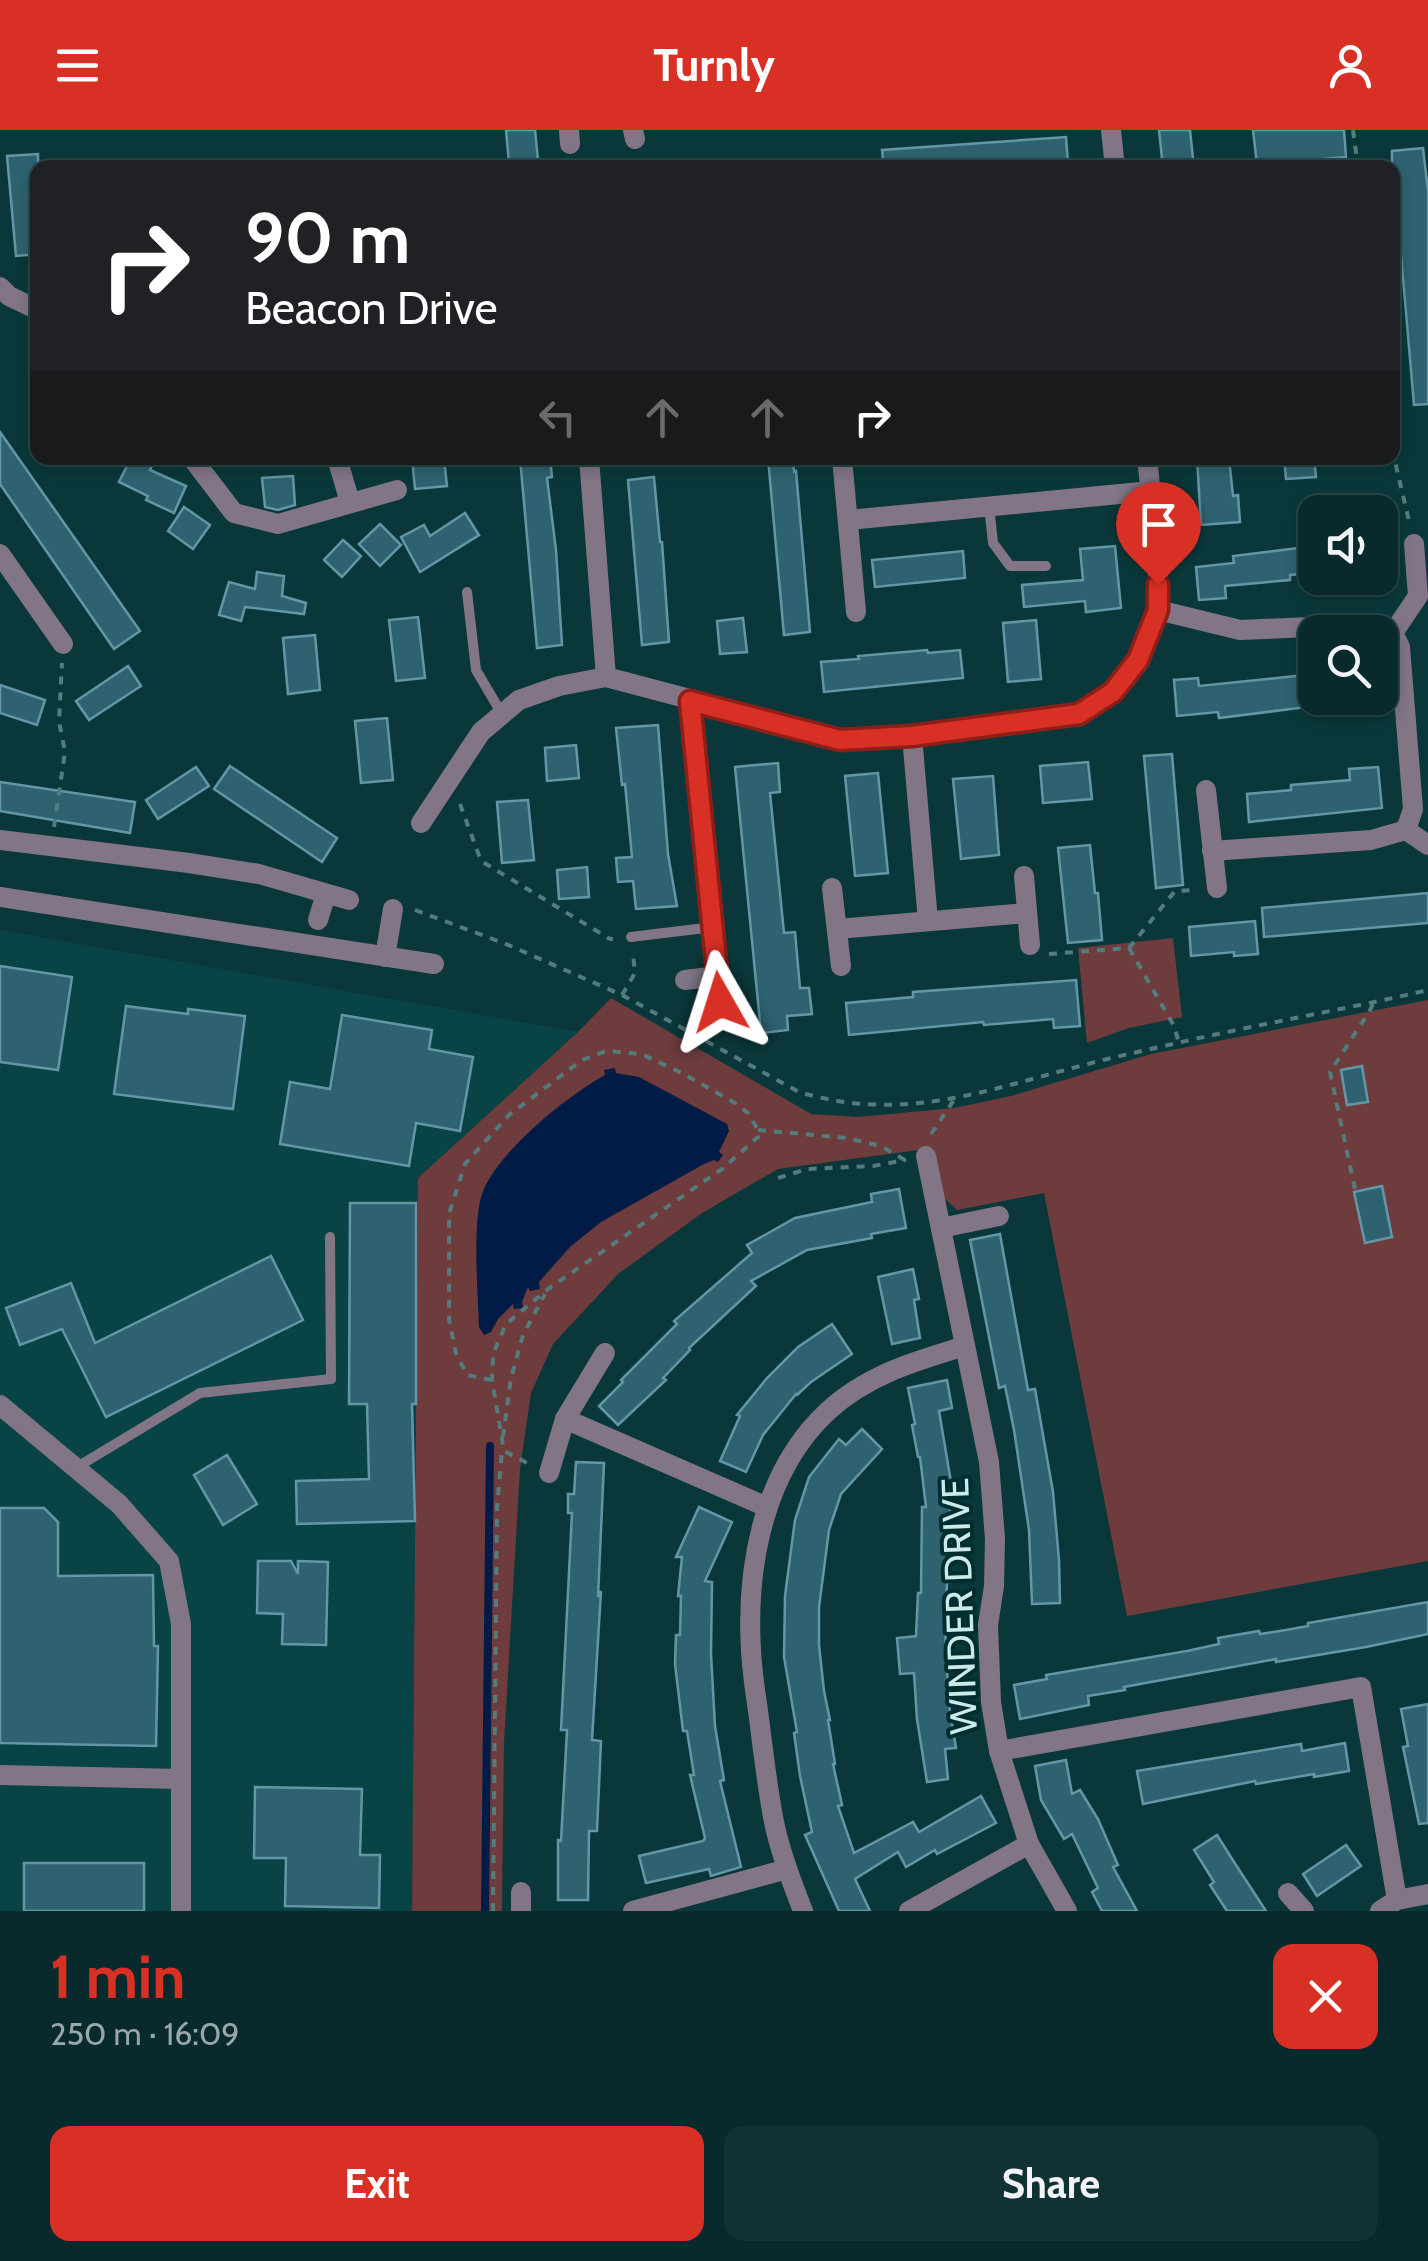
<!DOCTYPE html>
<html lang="en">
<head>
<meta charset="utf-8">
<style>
  :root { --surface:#082a2c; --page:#113234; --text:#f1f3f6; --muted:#98a7a9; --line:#294648; --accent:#d93025 }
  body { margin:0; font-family:Cabin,sans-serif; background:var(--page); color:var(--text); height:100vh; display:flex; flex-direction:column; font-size:38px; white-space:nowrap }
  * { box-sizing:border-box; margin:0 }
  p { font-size:32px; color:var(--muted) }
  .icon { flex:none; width:55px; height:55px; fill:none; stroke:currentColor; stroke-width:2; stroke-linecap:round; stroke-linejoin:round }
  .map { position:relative; height:1781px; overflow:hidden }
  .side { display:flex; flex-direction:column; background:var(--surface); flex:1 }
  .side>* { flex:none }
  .hud { position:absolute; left:30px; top:30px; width:1370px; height:305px; border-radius:20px; box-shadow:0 5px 15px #0003,0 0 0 2px var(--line); background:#202124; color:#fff; overflow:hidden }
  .fabs { position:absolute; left:1298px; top:365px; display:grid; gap:20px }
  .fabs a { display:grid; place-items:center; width:100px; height:100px; border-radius:20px; background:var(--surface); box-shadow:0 5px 15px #0003,0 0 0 2px var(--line); font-size:50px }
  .pin { position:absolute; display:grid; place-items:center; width:85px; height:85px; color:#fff; margin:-102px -42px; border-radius:50% 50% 50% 0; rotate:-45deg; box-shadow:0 0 10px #0007 }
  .pin .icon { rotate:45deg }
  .me { position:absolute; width:110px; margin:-55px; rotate:354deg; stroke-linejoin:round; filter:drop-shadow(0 0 8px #0008) }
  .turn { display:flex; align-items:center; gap:35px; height:210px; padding:0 50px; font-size:45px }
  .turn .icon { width:130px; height:130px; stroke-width:2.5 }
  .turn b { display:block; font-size:70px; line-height:85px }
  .lanes { display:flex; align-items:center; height:95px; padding:0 50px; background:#0003; justify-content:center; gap:50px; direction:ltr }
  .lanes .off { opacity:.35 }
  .round { display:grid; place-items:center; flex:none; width:105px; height:105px; border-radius:20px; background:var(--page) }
  .head { display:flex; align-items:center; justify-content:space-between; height:170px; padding:0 50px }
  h1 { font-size:60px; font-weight:700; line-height:75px; color:var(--accent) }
  .primary-button { display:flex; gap:20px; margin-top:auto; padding:20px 50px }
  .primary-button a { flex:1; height:115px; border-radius:20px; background:var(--accent); color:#fff; font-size:40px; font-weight:700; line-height:115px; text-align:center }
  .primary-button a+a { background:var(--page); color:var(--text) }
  header { display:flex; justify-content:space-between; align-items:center; height:130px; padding:0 50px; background:var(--accent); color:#fff; font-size:45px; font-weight:700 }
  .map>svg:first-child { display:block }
  .built { fill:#084345 }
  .green { fill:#6e3c3d }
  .water { fill:#001b46 }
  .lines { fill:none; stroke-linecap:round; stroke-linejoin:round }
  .stream { stroke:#001b46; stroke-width:8 }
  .building { fill:#2e6270; stroke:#6396a6; stroke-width:2.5 }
  .path { stroke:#547c7d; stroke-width:4; stroke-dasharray:8 8; stroke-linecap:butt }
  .lane { stroke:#827686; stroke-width:10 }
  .street { stroke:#827686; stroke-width:20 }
  .route-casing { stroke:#8d1f18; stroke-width:25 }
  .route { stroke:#d93025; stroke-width:18 }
  .labels { text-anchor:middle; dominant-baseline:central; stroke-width:8; stroke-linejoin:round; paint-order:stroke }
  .street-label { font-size:38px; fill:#cdeaea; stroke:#002e30 }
</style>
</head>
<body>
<header><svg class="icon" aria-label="menu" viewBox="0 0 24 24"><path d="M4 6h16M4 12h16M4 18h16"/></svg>Turnly<svg class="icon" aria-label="person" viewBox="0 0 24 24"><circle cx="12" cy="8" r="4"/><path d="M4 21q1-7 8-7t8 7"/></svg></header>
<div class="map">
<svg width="1428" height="1781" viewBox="0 0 1428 1781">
  <rect width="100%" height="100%" fill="#0a383a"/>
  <polygon class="built" points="0,800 578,902 418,1048 412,1781 0,1781"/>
  <g class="green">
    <polygon points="1173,808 1182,887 1129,898 1087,913 1078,818"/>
    <polygon points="611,868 811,984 858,987 954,978 1011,966 1151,924 1428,870 1428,1431 1127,1486 1044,1063 957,1080 943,1067 933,1018 778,1039 702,1083 618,1144 553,1214 531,1263 520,1339 504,1613 502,1781 412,1781 418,1048 578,902"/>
  </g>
  <path class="water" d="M615,938L616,943L639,947L727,994L729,1001L719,1022L723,1025L718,1032L714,1030L704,1034L601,1092L570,1117L539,1152L540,1159L530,1161L528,1157L522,1172L523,1178L514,1179L513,1174L498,1189L491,1202L484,1205L479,1197C478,1162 472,1095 482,1064C496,1023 567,966 605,945L604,940Z"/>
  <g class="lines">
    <polyline class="stream" points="485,1781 490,1316"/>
  </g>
  <g class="building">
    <polygon points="506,0 535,0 538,30 509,33"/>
    <polygon points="1159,0 1190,0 1194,38 1163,38"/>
    <polygon points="1253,0 1344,0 1346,27 1257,35"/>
    <polygon points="1066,7 1068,33 1027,38 884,38 882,20"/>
    <polygon points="1423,18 1428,61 1428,274 1414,275 1400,113 1398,113 1392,54 1392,21"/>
    <polygon points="38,24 38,124 16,126 7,26"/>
    <polygon points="0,302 140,501 114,519 0,354"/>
    <polygon points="131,328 155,328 150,340 186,356 174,383 146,370 148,366 119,352"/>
    <polygon points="412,328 444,328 447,356 415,359"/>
    <polygon points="520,328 550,328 552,347 547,348 556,420 562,515 537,518"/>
    <polygon points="768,328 793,328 794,342 796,341 810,502 784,505"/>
    <polygon points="1197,328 1229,328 1233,366 1238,365 1240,392 1201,395"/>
    <polygon points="1284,328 1314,328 1316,347 1286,349"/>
    <polygon points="293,346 295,375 278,380 265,377 262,348"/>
    <polygon points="654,347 660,412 662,412 669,512 642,515 628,350"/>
    <polygon points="184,377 210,395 193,419 168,401"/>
    <polygon points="465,383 479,405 420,442 401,407 424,395 430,406"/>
    <polygon points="380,394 401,415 380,436 359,414"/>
    <polygon points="343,410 361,426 342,447 324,430"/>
    <polygon points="1115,416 1121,478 1086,482 1085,471 1024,477 1022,455 1083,450 1080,419"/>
    <polygon points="1315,416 1315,443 1290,445 1290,450 1225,456 1226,468 1199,470 1196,437 1234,433 1233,426"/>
    <polygon points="963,421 965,448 875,457 872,430"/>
    <polygon points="257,442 284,446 282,466 306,473 304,484 245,477 241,491 219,485 229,452 255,459"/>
    <polygon points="418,487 425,548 396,551 389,490"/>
    <polygon points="743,488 747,522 720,524 717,491"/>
    <polygon points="1036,490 1041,549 1008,552 1003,493"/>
    <polygon points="315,505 320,560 288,564 283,508"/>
    <polygon points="927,520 928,523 960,520 963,548 824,562 821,532 859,529 858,526"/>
    <polygon points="128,536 141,556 89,590 76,571"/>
    <polygon points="1315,544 1315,576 1219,588 1218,582 1177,586 1174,550 1198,548 1199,556"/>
    <polygon points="0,555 45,570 37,595 0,583"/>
    <polygon points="387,588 393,650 361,653 355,591"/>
    <polygon points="658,595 668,724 677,776 636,779 633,751 618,752 616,728 632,727 625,654 622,655 616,598"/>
    <polygon points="576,615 579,648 547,651 545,618"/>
    <polygon points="1172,624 1183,755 1156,758 1144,626"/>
    <polygon points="1088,632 1092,669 1043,673 1040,636"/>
    <polygon points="778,633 780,662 770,663 784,803 795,802 800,858 809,858 812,884 787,886 788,900 761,903 735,637"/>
    <polygon points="230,636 337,708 322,732 214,659"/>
    <polygon points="196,637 209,656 158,689 146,670"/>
    <polygon points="1378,637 1382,678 1249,692 1247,664 1291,660 1291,655 1350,650 1349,639"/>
    <polygon points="878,643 888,743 855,746 845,646"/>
    <polygon points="993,646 999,725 961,729 953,649"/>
    <polygon points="0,652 135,672 130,703 0,681"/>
    <polygon points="528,670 534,730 502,733 497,672"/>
    <polygon points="1090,715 1095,763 1098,763 1102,810 1068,813 1058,718"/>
    <polygon points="587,737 589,767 559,769 557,740"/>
    <polygon points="1428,763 1428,793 1264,807 1262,778"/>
    <polygon points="1255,791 1258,824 1234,826 1234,822 1191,826 1189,797"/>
    <polygon points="0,836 72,847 58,940 0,932"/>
    <polygon points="1076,850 1080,896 1054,898 1053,889 984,895 983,892 849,905 846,873 913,867 913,862"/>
    <polygon points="126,876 188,884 188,879 245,886 233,979 114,964"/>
    <polygon points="342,885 432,900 429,919 473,927 460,1001 416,993 409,1036 280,1014 290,952 330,959"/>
    <polygon points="1362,936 1368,972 1347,975 1341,940"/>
    <polygon points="1382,1056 1392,1107 1365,1113 1354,1062"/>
    <polygon points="899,1059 906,1098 871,1104 872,1108 807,1120 751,1151 756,1156 689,1218 690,1220 663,1248 666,1250 618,1295 599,1276 623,1252 621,1250 677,1194 674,1191 752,1123 747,1115 795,1088 872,1072 871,1064"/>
    <polygon points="350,1073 416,1073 416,1274 412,1274 415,1391 297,1394 296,1351 369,1349 367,1274 349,1274"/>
    <polygon points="1000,1104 1028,1260 1035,1259 1053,1362 1059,1430 1060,1473 1032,1474 1029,1400 1014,1300 1005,1256 999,1258 970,1110"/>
    <polygon points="271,1126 303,1190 106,1287 62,1199 20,1215 6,1178 71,1153 95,1213"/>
    <polygon points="913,1139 919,1169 914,1170 920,1208 892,1214 878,1147"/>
    <polygon points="832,1194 852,1224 811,1252 797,1265 796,1264 763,1305 746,1342 720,1331 740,1286 737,1285 767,1248 798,1217"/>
    <polygon points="947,1250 952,1278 939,1281 952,1358 950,1358 950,1452 947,1452 945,1498 949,1575 956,1618 945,1619 948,1649 927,1652 917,1589 914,1543 900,1544 897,1508 916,1506 918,1463 921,1463 922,1377 926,1377 920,1327 918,1327 912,1295 915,1294 908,1258"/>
    <polygon points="862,1299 882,1319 841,1364 829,1400 819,1477 819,1515 824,1561 830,1590 828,1590 835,1634 833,1634 842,1675 838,1676 854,1723 913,1692 919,1702 981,1666 996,1693 937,1724 935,1720 906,1737 898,1722 855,1749 870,1781 839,1781 805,1705 812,1702 800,1646 794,1603 797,1602 784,1527 785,1466 795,1390 809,1347 839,1309 846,1315"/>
    <polygon points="227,1325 257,1374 223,1395 194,1345"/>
    <polygon points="576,1332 604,1333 598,1467 601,1461 592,1610 601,1611 597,1701 589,1701 588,1770 558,1770 558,1710 561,1711 567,1600 561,1600 572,1383 568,1383 568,1364 574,1364"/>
    <polygon points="699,1377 732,1392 705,1451 712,1452 711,1524 715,1596 724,1650 720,1651 741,1737 711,1746 709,1739 646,1753 639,1726 703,1711 705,1708 690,1645 694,1645 687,1601 683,1601 675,1534 676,1505 680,1505 681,1466 678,1466 682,1427 676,1427"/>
    <polygon points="0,1378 44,1378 58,1392 58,1446 153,1445 154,1516 158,1516 156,1616 0,1613"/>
    <polygon points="258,1431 291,1431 298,1444 298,1431 328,1432 326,1515 282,1514 283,1484 257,1483"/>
    <polygon points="1428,1472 1428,1504 1366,1517 1276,1532 1276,1529 1124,1557 1125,1560 1088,1566 1089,1575 1020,1589 1014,1555 1047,1549 1046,1545 1187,1521 1219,1514 1218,1508 1259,1501 1260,1504 1286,1500 1308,1496 1308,1493"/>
    <polygon points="1428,1574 1428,1693 1419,1694 1403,1617 1408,1616 1401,1579"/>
    <polygon points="1345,1613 1349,1641 1314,1647 1314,1644 1256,1654 1255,1651 1143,1674 1137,1641 1301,1614 1302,1621"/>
    <polygon points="1066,1630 1072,1664 1080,1660 1098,1689 1118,1735 1113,1737 1137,1781 1102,1781 1092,1762 1098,1758 1072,1704 1064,1709 1041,1670 1035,1636"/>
    <polygon points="255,1657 362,1659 360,1725 380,1725 379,1778 285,1776 286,1728 254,1728"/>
    <polygon points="1217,1705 1234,1732 1266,1781 1227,1781 1210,1755 1214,1752 1194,1720"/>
    <polygon points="1346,1715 1361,1736 1317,1766 1303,1744"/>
    <rect x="24" y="1733" width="120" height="48"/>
  </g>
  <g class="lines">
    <g class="path">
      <polyline points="1353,0 1358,38"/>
      <polyline points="1392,319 1410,395"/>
      <polyline points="460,674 481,731 610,809 613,809"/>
      <polyline points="54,697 65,622 59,591 62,533"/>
      <path d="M415,780L506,814L622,865L799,962C903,993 984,961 1084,935C1113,927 1143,921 1173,914C1258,894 1343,880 1428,860"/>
      <polyline points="1129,818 1174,896 1179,913"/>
      <polyline points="1049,824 1129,818 1175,761 1197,760"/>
      <polyline points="622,865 635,843 633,824"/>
      <polyline points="758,1000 847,1008 881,1016 905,1030"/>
      <polyline points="931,1004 954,970"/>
      <polyline points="778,1048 807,1039 873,1036 906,1030"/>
      <polyline points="1355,1059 1330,942 1369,882 1373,874"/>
      <polyline points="492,1250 467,1245 456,1223 449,1189 449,1084 465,1034 509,985 582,930 606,921 641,924 682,943 735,973 748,983 758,1000 758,1007 722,1039 548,1159 506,1194 493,1224 492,1250 504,1321 531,1335"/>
      <polyline points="503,1307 511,1248 523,1205 545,1164"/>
      <polyline points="493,1781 497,1377 502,1321"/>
    </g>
    <g class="lane">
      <polyline points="989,376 993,413 1010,436 1046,436"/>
      <polyline points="467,462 476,540 502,584"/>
      <polyline points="631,807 713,797"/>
      <polyline points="77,1337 200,1263 331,1249 330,1107"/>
    </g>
    <g class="street">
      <polyline points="569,0 570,14"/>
      <polyline points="633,0 635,9"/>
      <polyline points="1111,0 1115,38"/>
      <polyline points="0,157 9,166 38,180"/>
      <polyline points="192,328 234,383 278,394 397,360"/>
      <polyline points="589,328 606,547"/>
      <polyline points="842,328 856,482"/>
      <polyline points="339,335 350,372"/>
      <polyline points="848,390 1151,361"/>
      <polyline points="0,424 63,514"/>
      <polyline points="1158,480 1240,500 1380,494 1393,503 1400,517 1413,679 1406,700 1371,710 1212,721"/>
      <polyline points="1393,503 1418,466 1414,414"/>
      <polyline points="690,571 721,871"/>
      <polyline points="912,606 928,791"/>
      <polyline points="1206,660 1217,758"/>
      <polyline points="421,693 481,602 519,570 559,556 606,547 841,609 912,606 1079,584 1113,562 1138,530 1158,480 1158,428 1147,328"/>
      <polyline points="1406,700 1428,715"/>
      <polyline points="0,710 189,733 259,744 349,770"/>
      <polyline points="1024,746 1030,815"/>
      <polyline points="832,758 841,836"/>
      <polyline points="0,767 434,834"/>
      <polyline points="318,790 326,764"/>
      <polyline points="837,799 1027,783"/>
      <polyline points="385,827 393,779"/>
      <polyline points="685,850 718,846"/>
      <polyline points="926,1026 989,1332 995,1409 994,1456 988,1495 991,1572 999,1621 1029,1714 1067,1781"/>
      <polyline points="941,1098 999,1086"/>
      <polyline points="0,1275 119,1374 169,1431 181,1494 181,1781"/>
      <polyline points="565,1289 767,1377"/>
      <polyline points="549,1343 565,1289 605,1223"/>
      <polyline points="999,1621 1361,1557 1397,1770"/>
      <polyline points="0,1645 181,1649"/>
      <polyline points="521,1762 521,1781"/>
      <polyline points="1288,1763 1304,1781"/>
      <polyline points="633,1781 787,1739"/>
      <path d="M803,1781C791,1750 779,1719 773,1687C767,1654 763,1621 759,1588C756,1566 752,1543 751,1520C746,1435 764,1340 828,1281C867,1245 915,1231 965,1216"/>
      <polyline points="909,1781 1029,1714"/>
      <polyline points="1380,1781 1397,1770 1428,1764"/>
    </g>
  </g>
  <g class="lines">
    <g class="route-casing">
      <polyline id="route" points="720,872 690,571 840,610 912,606 1079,584 1113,562 1138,530 1158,480 1158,454"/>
    </g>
    <use href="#route" class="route"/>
  </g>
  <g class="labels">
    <g class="street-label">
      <text transform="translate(959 1476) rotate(-92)">WINDER DRIVE</text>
    </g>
  </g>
</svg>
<div class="fabs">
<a><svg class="icon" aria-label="sound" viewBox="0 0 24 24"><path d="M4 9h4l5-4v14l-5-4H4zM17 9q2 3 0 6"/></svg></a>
<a><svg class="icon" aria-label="search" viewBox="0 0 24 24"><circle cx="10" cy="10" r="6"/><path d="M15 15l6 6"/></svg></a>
</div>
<div class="pin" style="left:1158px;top:454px;background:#d93025"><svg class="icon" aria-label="arrive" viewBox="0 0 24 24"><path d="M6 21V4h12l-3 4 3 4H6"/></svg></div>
<svg class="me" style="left:720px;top:872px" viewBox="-20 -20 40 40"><path d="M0-17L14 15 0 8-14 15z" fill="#d93025" stroke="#fff" stroke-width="4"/></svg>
<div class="hud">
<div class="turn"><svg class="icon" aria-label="right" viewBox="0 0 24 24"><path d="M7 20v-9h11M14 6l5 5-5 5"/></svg><div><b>90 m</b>Beacon Drive</div></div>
<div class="lanes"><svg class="icon off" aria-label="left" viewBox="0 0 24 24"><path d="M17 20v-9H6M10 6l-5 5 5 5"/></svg><svg class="icon off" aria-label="ahead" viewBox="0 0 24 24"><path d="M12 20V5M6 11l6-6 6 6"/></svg><svg class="icon off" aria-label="ahead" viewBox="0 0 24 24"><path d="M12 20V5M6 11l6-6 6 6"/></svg><svg class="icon" aria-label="right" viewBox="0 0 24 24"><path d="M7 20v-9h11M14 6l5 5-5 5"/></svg></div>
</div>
</div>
<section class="side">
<div class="head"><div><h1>1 min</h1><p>250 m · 16:09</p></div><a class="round" style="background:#d93025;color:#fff"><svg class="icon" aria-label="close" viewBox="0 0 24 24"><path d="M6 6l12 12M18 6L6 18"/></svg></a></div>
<div class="primary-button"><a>Exit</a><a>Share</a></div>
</section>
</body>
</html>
